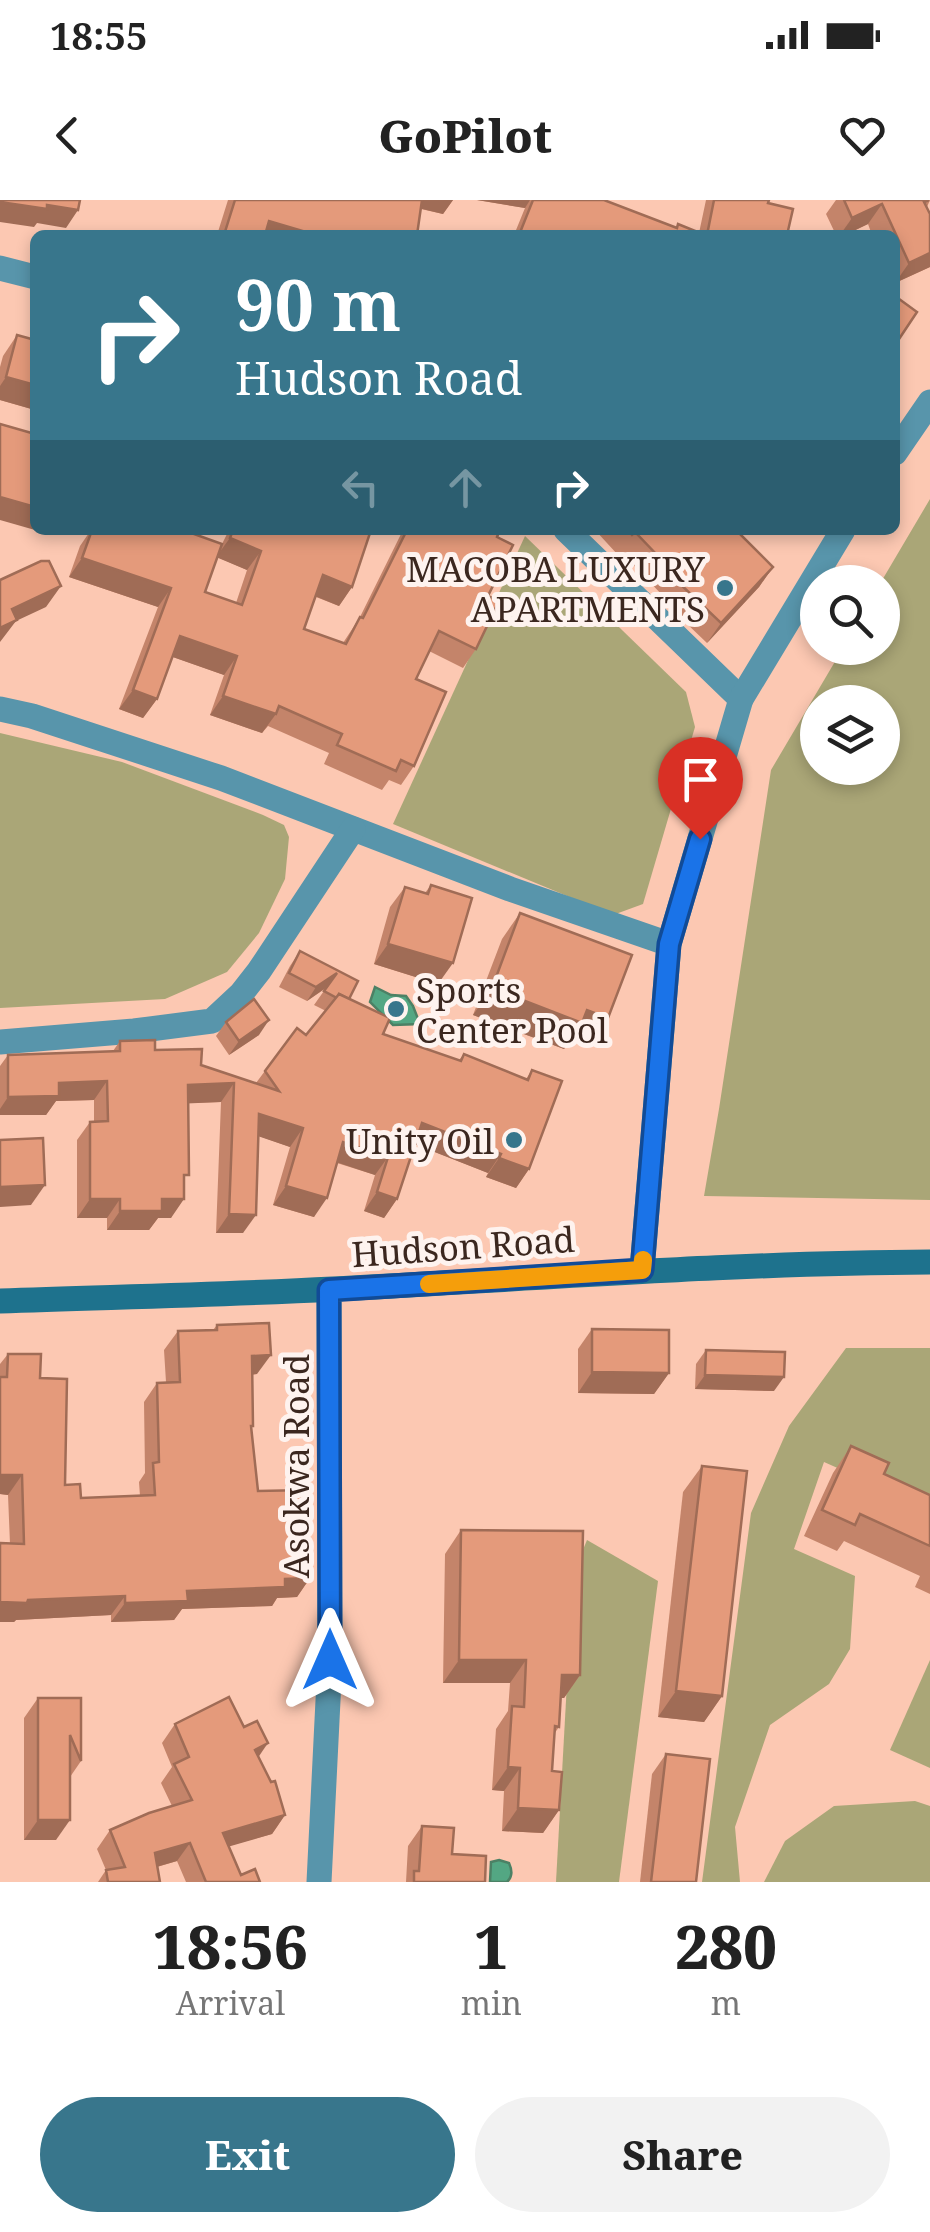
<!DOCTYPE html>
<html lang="en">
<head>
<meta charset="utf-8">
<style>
  :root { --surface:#fff; --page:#f2f2f2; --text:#222; --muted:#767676; --accent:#38768c }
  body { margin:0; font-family:"Noto Serif",serif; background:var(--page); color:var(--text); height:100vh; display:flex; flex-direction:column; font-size:38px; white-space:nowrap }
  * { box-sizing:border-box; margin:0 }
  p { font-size:32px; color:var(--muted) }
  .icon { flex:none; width:55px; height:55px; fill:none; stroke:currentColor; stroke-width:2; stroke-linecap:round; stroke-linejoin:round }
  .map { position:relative; height:1682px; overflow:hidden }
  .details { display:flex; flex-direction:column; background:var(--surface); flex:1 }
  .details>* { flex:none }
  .guide { position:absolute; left:30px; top:30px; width:870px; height:305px; border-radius:15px; box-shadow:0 5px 15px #0003; background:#38768c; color:#fff; overflow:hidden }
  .buttons { position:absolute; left:800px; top:365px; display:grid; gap:20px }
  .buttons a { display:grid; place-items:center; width:100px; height:100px; border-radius:50%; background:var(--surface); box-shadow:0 5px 15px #0003; font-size:50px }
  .pin { position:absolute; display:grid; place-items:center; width:85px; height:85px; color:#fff; margin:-102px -42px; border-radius:50% 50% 50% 0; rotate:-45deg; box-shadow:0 0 10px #0007 }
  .pin .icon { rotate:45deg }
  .me { position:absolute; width:110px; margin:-55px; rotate:0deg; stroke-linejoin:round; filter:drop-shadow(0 0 8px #0008) }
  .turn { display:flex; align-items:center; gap:35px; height:210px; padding:0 40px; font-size:45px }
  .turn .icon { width:130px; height:130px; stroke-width:2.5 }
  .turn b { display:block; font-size:70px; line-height:85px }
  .lanes { display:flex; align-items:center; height:95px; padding:0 40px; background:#0003; justify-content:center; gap:50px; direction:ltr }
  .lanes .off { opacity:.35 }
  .eta { display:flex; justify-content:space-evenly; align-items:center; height:170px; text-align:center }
  .eta b { font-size:60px; font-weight:800; line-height:70px }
  .action { display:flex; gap:20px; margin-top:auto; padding:20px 40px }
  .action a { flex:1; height:115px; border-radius:60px; background:var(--accent); color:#fff; font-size:40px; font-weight:800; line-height:115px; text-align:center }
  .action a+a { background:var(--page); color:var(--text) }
  .status { display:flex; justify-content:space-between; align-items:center; height:70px; padding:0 50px; background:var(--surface); direction:ltr }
  .status svg { height:28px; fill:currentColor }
  header { display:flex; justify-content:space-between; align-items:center; height:130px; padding:0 40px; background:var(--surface); font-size:45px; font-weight:800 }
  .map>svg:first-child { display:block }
  .green { fill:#aaa677; fill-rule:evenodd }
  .water { fill:#53a783; stroke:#4c8165; stroke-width:2.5 }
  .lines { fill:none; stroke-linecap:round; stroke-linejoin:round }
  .street { stroke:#5895ab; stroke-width:25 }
  .secondary { stroke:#1e728d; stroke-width:25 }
  .wall { fill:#c4846a; fill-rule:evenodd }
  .shaded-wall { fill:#a06c56 }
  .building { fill:#e49a7b; stroke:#a06c56; stroke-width:2.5 }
  .route-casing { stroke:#114b97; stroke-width:25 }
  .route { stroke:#1a73e8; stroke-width:18 }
  .slow { stroke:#f59e0b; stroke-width:18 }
  .poi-dot { fill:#38768c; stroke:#fef3ef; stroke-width:4 }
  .labels { text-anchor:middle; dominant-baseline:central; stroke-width:10; stroke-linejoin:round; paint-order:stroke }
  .poi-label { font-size:35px; fill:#3b271f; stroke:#fef3ef; text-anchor:end }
  .street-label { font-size:35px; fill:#3b271f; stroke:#fef3ef }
</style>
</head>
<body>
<div class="status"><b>18:55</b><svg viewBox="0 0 49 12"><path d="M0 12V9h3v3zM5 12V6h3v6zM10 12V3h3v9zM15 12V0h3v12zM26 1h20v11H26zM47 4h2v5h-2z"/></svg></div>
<header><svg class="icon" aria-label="back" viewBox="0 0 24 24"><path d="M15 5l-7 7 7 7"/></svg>GoPilot<svg class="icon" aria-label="heart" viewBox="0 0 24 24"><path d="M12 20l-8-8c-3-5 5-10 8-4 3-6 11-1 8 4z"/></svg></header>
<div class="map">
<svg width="930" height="1682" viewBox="0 0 930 1682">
  <rect width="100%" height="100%" fill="#fcc8b2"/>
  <g class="green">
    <path d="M930,299V1000L704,996L719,909L771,570L843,448H882L881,382ZM818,502H882V568H818Z"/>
    <polygon points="525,336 686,492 695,527 643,704 613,715 393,624"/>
    <polygon points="0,533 122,562 263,615 284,625 289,637 285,679 259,733 227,772 165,799 0,808"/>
    <polygon points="846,1148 930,1148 930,1309 824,1262 794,1349 855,1376 850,1449 829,1484 770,1525 735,1627 740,1682 702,1682 751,1313 789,1226"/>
    <polygon points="587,1340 658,1381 619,1682 556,1682 573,1374"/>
    <polygon points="930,1460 930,1568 890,1550"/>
    <polygon points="915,1601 930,1606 930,1682 764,1682 785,1641 834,1606"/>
  </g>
  <g class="water">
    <polygon points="375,787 391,795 406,796 413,806 420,824 393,825 370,802"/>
    <path d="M499,1660L509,1663C512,1670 513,1676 507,1682H490L491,1662Z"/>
  </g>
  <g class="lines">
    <g class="street">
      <polyline points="0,68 35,77"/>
      <polyline points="895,253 930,202"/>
      <polyline points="566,330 741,499"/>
      <polyline points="0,509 32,516 221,578 510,689 669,744"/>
      <polyline points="0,842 134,831 212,821 241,794 259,771 353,629"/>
      <polyline points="642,1070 669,744 741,499 843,330"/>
      <polyline points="319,1682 330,1460 329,1090"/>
    </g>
    <path class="secondary" d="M0,1101C111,1097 222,1095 333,1089C532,1079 730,1063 930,1062"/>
  </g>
  <g class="wall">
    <polygon points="228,0 453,0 443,14 421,9 417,35 217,35"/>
    <polygon points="477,0 604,0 675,28 678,24 699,33 706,0 769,0 768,3 787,35 514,35 525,8"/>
    <polygon points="836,0 930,0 927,7 930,14 930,67 895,83 895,35 872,35 868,24 845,35 836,35 826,14"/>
    <polygon points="17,135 35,210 0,200 0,167 3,156"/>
    <path d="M91,330H183L222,344L229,330H233L352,387L339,406L316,397L304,429L343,443L360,417L403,330H495L497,337L488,396L476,449L463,468L429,451L416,479L414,566L401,585L389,580L382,590L324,564L329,553L268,526L262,533L210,515L224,475L173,457L157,499L143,518L119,509L158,407L69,377L80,346ZM217,357L247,370L236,403L205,392Z"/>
    <polygon points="595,330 736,330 773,367 759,387 707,443 663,401 665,398 621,352 618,355"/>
    <polygon points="431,685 438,784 374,764 390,707 405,687 425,693"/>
    <polygon points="520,713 608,818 589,845 572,838 564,849 473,815 502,739"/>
    <polygon points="300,751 383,834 459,860 464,854 526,879 532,870 529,969 516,988 486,977 488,973 415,944 397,999 384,1018 364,1011 375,975 337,963 314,1017 273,1005 290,947 259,936 243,1033 216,1033 221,902 188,903 184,982 171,1018 158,1018 149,1030 107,1030 107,1018 77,1018 77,940 90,922 94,922 94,900 56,901 46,915 0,915 0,866 8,855 113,851 120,841 155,850 256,883 297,828 306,835 326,811 314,805 326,788 307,801 279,787 290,766"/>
    <polygon points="226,822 259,835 229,855 216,836"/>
    <polygon points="217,1125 257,1174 252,1175 251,1229 258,1291 310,1378 297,1397 277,1398 272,1406 182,1409 174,1420 111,1422 111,1415 16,1420 14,1422 0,1422 0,1343 10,1344 8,1295 0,1294 0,1164 8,1154 40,1178 65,1285 81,1298 140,1296 139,1282 145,1273 144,1202 157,1183 166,1182 164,1150 178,1131 213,1130"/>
    <polygon points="592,1129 669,1173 654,1194 578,1193 578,1149"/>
    <polygon points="706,1150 774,1191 695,1189 696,1164"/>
    <polygon points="851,1246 884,1274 930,1295 930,1394 915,1387 920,1376 844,1341 837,1351 804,1336 833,1273"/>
    <polygon points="702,1266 722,1496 704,1522 658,1517 683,1292"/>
    <polygon points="461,1330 580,1475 564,1498 561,1498 559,1527 554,1534 552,1571 559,1610 543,1633 502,1631 504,1591 492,1590 496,1529 508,1511 510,1483 443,1483 445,1354"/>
    <polygon points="38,1498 81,1498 81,1561 70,1577 56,1640 24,1640 24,1518"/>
    <polygon points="175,1524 258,1557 285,1615 272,1634 228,1646 241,1675 260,1682 186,1682 177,1661 157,1667 160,1682 98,1682 106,1670 97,1649 110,1630 172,1606 161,1583 172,1567 162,1543"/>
    <polygon points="666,1554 696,1682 640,1682 652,1574"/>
    <polygon points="422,1626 452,1654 485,1682 406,1682 408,1646"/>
  </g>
  <g class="shaded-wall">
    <polygon points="415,0 453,0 443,14 410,6"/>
    <polygon points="477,0 530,0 525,8"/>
    <polygon points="0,2 47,5 78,10 66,28 37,23 34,27 0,22"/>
    <polygon points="882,4 868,24 845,35 840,35 852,18"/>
    <polygon points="269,21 316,35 259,35"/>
    <polygon points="930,53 930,67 895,83 909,63"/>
    <polygon points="6,177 35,185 35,210 0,200 0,186"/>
    <polygon points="0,297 35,307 35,330 0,320"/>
    <polygon points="230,338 261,351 247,370 216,357"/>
    <polygon points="82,358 171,388 158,407 69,377"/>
    <polygon points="773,367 759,387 707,443 721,423"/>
    <polygon points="323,375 352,387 339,406 310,394"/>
    <polygon points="61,386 46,407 16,421 0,442 0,426 12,409"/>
    <polygon points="180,436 237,456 224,475 167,455"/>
    <polygon points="133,490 157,499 143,518 119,509"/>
    <polygon points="223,496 276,514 262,533 210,515"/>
    <polygon points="388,744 453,763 438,784 374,764"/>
    <polygon points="337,773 327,787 307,801 316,787"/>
    <polygon points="492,788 587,810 608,818 589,845 572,838 564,849 473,815"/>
    <polygon points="269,820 259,835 229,855 239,841"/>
    <polygon points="107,881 94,900 56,901 46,915 0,915 0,909 8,897 59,883"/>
    <polygon points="234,883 221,902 175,904 188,885"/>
    <polygon points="259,914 303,928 290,947 246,932"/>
    <polygon points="422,923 501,954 488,973 409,942"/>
    <polygon points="343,942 388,957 375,975 330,960"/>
    <polygon points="499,958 529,969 516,988 486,977"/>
    <polygon points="45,985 31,1005 0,1007 0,987"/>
    <polygon points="286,986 327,998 314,1017 273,1005"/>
    <polygon points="377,992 397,999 384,1018 364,1011"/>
    <polygon points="90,999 120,999 107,1018 77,1018"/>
    <polygon points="162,999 184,999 171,1018 158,1018 149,1030 107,1030 120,1011"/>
    <polygon points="229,1014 256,1015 243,1033 216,1033"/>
    <polygon points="271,1155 257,1174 238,1175 252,1156"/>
    <polygon points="592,1172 669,1173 654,1194 578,1193"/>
    <polygon points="705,1175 784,1177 774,1191 695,1189"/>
    <polygon points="0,1275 22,1275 8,1295 0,1294"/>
    <polygon points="310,1378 297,1397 277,1398 272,1406 182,1409 174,1420 111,1422 125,1403 187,1391 285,1379"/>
    <polygon points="125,1396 111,1415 16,1420 14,1422 0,1422 0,1402"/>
    <polygon points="459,1460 526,1460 510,1483 443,1483"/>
    <polygon points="562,1475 580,1475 564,1498 546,1498"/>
    <polygon points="676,1491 722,1496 704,1522 658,1517"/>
    <polygon points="268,1543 255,1562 255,1550"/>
    <polygon points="508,1567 520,1568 504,1591 492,1590"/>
    <polygon points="518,1608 559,1610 543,1633 502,1631"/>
    <polygon points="285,1615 272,1634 210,1652 223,1633"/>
    <polygon points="38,1620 70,1620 56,1640 24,1640"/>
    <polygon points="190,1643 177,1661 142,1671 155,1653"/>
  </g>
  <g class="building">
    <polygon points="0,0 80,0 78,10 47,5 47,9 0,2"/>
    <polygon points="235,0 422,0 417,35 316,35 269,21 265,35 224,35"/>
    <polygon points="533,0 604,0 677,28 678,24 700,33 699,35 519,35"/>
    <polygon points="714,0 769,0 768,3 793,9 787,35 707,35"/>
    <polygon points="844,0 929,0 924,2 930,14 930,53 909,63 882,4 852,18"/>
    <polygon points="895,96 917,112 895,145"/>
    <polygon points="17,135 35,140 35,185 6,177"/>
    <polygon points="0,224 35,234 35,307 0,297"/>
    <polygon points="92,330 103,330 109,332 109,330 183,330 222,344 205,392 242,405 261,351 230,338 233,330 371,330 352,387 323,375 304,429 346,444 360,417 363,418 407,330 495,330 499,332 497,337 513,345 488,396 499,401 476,449 439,431 416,479 446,492 414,566 401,560 396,571 337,545 342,534 279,506 276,514 223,496 237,456 180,436 157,499 133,490 171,388 82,358"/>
    <polygon points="628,330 736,330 773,367 721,423 677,381 679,378 635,332 632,335"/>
    <polygon points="41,361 49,361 61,386 12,409 17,420 0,428 0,380"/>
    <polygon points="431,685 472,698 453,763 388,744 405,687 428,694"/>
    <polygon points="520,713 632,755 608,818 587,810 582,823 492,788"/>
    <polygon points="300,751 358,781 349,799 339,794 337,798 324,791 337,773 316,787 289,773"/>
    <polygon points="339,794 390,818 383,834 461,861 464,854 528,880 532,870 562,881 529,969 499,958 501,954 422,923 397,999 377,992 388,957 343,942 327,998 286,986 303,928 259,914 256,1015 229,1014 234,883 188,885 189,975 184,975 184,999 162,999 162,1011 120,1011 120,999 90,999 90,922 108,921 107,881 59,883 59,896 8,897 8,855 120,851 120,841 155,840 155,850 202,849 201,865 279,891 265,871 297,828 306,835"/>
    <polygon points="254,799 269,820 239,841 226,822"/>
    <polygon points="43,938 45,985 0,987 0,940"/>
    <polygon points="269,1123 271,1155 252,1156 253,1226 251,1226 258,1291 308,1290 310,1378 285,1379 285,1387 187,1391 188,1401 125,1403 125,1396 28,1400 27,1403 0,1402 0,1343 24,1344 22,1275 0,1275 0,1177 7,1177 8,1154 41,1154 40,1178 67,1179 65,1285 80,1284 81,1298 155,1295 153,1263 159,1262 157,1183 180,1182 178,1131 217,1130 217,1125"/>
    <polygon points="592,1129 669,1130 669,1173 592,1172"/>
    <polygon points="706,1150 785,1152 784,1177 705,1175"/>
    <polygon points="851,1246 889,1263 884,1274 930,1295 930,1346 860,1314 855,1325 822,1310"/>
    <polygon points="702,1266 747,1271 722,1496 676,1491"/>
    <polygon points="461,1330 583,1331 580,1475 562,1475 559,1527 555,1526 552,1571 562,1572 559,1610 518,1608 520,1568 508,1567 512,1506 524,1507 526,1460 459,1460"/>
    <polygon points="229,1497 244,1527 257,1521 268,1543 255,1550 271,1582 275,1581 285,1615 223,1633 241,1675 255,1669 260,1682 206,1682 190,1643 155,1653 160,1682 108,1682 106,1670 125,1667 110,1630 149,1613 192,1600 174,1564 189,1557 175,1524"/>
    <polygon points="38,1498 81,1498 81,1561 70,1535 70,1620 38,1620"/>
    <polygon points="666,1554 710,1559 696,1682 651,1682"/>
    <polygon points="422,1626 454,1628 452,1654 486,1656 485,1682 414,1682 414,1671 419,1671"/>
  </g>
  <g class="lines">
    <g class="route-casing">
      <polyline id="route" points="330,1460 329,1090 642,1070 669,744 700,639"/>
    </g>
    <use href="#route" class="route"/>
    <polyline class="slow" points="429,1084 642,1070 643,1060"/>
  </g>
  <g class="poi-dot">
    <circle cx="725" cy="388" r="10"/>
    <circle cx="396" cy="809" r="10"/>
    <circle cx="514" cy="940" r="10"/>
  </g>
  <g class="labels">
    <g class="poi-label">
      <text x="705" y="368">MACOBA LUXURY<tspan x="705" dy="40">APARTMENTS</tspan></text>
      <text x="416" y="789" text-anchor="start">Sports<tspan x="416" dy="40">Center Pool</tspan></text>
      <text x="494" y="940">Unity Oil</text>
    </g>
    <g class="street-label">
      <text transform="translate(463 1046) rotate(-4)">Hudson Road</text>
      <text transform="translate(295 1266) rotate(-90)">Asokwa Road</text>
    </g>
  </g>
</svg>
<div class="buttons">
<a><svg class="icon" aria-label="search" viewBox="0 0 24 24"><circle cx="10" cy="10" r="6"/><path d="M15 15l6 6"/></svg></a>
<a><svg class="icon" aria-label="layers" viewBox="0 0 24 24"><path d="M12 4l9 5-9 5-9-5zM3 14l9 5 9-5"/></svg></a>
</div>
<div class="pin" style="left:700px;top:639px;background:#d93025"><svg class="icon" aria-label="arrive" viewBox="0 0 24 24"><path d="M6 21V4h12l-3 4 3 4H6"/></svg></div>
<svg class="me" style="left:330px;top:1460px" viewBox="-20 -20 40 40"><path d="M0-17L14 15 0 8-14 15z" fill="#1a73e8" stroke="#fff" stroke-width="4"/></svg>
<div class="guide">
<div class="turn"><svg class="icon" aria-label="right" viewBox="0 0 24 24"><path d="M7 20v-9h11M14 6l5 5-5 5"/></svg><div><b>90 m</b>Hudson Road</div></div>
<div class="lanes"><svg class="icon off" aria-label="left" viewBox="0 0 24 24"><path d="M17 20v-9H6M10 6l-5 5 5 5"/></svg><svg class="icon off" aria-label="ahead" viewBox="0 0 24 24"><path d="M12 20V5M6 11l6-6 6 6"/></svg><svg class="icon" aria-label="right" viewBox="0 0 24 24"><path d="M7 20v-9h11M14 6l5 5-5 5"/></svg></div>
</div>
</div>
<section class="details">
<div class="eta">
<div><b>18:56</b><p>Arrival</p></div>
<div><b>1</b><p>min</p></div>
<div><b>280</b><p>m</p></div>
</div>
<div class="action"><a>Exit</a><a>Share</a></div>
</section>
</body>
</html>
